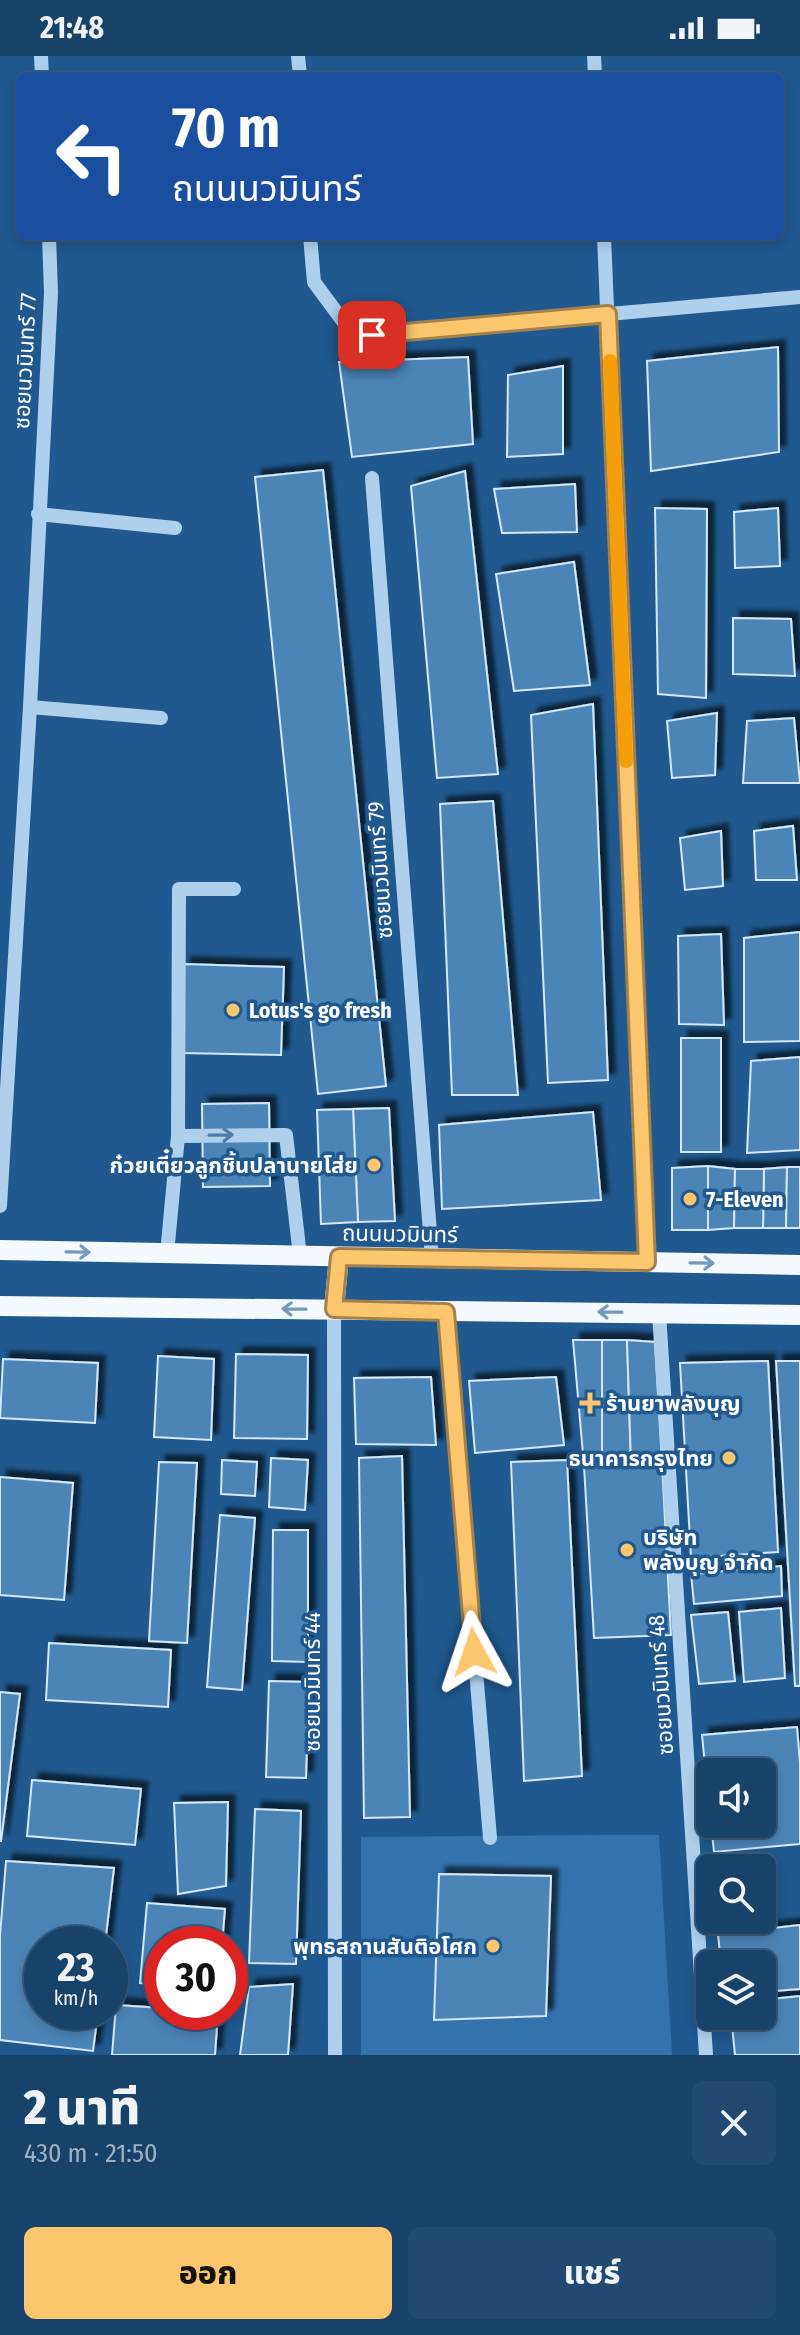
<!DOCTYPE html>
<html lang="th">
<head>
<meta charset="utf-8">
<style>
  :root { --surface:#17436b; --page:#204a71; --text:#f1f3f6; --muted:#9eb0c1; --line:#365c7e; --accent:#fbc66e }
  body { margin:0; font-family:"Fira Sans Condensed","Noto Sans Thai",sans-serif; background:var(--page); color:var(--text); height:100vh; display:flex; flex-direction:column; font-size:30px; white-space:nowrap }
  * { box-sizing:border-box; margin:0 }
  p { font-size:26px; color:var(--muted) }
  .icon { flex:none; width:44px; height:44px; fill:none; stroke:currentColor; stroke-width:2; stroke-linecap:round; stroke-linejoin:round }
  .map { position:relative; height:1999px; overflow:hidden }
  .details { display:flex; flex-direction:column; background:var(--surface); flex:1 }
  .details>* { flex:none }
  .banner { position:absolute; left:16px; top:16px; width:768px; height:168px; border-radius:12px; box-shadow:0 4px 12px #0003,0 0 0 2px var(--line); background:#1a4fa0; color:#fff; overflow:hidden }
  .buttons { position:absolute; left:696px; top:1702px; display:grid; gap:16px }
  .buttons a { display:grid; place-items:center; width:80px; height:80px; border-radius:12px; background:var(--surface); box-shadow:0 4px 12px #0003,0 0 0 2px var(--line); font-size:40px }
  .speed { position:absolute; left:24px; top:1870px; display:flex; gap:16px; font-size:40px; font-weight:700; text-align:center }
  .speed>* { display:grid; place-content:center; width:104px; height:104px; border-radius:50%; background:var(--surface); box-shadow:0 4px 12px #0003,0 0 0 2px var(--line); line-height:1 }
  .speed small { font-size:20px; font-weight:400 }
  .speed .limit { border:12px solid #d22; background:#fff; color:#111 }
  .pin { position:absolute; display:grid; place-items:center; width:68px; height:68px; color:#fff; margin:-34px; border-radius:16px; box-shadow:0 4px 12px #0006 }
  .me { position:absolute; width:88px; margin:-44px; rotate:355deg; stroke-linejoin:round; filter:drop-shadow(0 0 6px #0008) }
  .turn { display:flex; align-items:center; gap:28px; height:168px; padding:0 24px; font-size:36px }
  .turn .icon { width:104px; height:104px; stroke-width:2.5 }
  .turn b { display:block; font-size:56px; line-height:68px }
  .round { display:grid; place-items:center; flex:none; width:84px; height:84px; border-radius:12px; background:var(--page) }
  .head { display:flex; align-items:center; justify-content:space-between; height:136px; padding:0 24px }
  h1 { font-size:48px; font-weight:800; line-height:60px }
  .button { display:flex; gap:16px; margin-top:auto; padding:16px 24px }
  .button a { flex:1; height:92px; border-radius:12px; background:var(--accent); color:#111; font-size:32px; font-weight:800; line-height:92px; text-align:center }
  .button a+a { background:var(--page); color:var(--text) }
  .status { display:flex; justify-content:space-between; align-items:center; height:56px; padding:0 40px; background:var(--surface); direction:ltr }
  .status svg { height:22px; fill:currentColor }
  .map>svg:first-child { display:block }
  .green { fill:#3273ad }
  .building { fill:#4b85b8; stroke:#d4e8f9; stroke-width:2; filter:url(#shadow) }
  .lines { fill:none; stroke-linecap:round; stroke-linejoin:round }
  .minor { stroke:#aed0ed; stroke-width:14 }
  .major { stroke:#f4f9ff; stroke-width:20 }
  .oneway { stroke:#4a7dab }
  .oneway2 { stroke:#7499bc }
  .route-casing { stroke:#a38148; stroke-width:20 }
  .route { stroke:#fbc66e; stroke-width:14 }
  .slow { stroke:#f59e0b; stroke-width:14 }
  .poi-dot { fill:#fbc66e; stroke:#1f598f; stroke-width:3 }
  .labels { text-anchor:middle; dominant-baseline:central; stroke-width:7; stroke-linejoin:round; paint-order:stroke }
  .street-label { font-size:22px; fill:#fff; stroke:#1f598f }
  .poi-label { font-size:22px; font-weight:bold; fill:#fff; stroke:#1f598f; text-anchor:start }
</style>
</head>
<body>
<div class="status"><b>21:48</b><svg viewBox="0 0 49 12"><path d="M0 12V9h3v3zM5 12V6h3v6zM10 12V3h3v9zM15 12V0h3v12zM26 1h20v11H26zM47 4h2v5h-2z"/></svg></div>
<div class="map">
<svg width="800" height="1999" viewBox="0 0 800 1999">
  <defs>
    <filter id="shadow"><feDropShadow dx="7" dy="-7" stdDeviation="2" flood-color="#0009"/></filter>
  </defs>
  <rect width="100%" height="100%" fill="#1f598f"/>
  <polygon class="green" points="599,1779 659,1779 672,1999 361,1999 361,1781"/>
  <g class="building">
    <polygon points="778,291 779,396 651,415 647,305"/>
    <polygon points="468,301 473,388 352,401 339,306"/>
    <polygon points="563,310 563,398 507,401 508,319"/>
    <polygon points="323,414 386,1030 318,1038 255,421"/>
    <polygon points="465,415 498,718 437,722 411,430"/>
    <polygon points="575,428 577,476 502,477 494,433"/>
    <polygon points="655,452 707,453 706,642 658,638"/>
    <polygon points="778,452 780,510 735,512 734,456"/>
    <polygon points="574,506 590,629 514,635 496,518"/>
    <polygon points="733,562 791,563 795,620 733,618"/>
    <polygon points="593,648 608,1024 548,1027 531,659"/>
    <polygon points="717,657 715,719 672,722 667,665"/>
    <polygon points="794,662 800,727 743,727 747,665"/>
    <polygon points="493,745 518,1039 452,1039 440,748"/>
    <polygon points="793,770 797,824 756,824 754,775"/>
    <polygon points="721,775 723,830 685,834 680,782"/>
    <polygon points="800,876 800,985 744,986 744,882"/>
    <polygon points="721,878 724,969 679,968 678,880"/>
    <polygon points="184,908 284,911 281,999 181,997"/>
    <rect x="681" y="982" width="40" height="114"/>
    <polygon points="800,1001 800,1094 747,1097 751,1005"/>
    <polygon points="269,1047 270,1130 203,1131 202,1048"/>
    <polygon points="389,1052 395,1165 358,1166 353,1053"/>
    <polygon points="353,1053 358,1166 321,1168 317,1054"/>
    <polygon points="593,1056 601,1144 442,1153 439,1069"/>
    <polygon points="708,1110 708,1174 672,1174 672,1112"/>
    <polygon points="708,1110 735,1113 734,1172 708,1174"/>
    <polygon points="787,1111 786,1172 763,1172 764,1113"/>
    <polygon points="787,1111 800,1111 800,1172 786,1172"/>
    <polygon points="735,1113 764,1113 763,1172 734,1172"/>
    <polygon points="573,1284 602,1284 602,1409 584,1410"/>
    <polygon points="602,1284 627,1284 631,1408 602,1409"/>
    <polygon points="627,1284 655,1286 662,1407 631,1408"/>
    <polygon points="236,1298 308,1299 307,1383 234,1382"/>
    <polygon points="158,1300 214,1303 211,1384 154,1381"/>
    <polygon points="3,1303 98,1307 95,1367 0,1362"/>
    <polygon points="768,1305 778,1496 691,1502 680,1307"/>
    <polygon points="776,1305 800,1305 800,1630 795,1630"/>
    <polygon points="431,1321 436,1389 356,1388 354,1322"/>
    <polygon points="556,1321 564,1389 475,1397 469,1325"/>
    <polygon points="402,1400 410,1761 364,1762 359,1402"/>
    <polygon points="271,1402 308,1404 305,1454 269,1451"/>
    <polygon points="222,1404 257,1406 255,1440 221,1438"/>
    <polygon points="567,1404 582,1720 524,1725 511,1406"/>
    <polygon points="159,1406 197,1407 187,1587 149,1585"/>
    <polygon points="662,1407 671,1579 594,1582 584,1410"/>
    <polygon points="0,1421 73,1427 64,1544 0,1539"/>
    <polygon points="220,1459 255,1462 242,1634 207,1631"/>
    <polygon points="273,1474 308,1474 308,1606 272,1605"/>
    <polygon points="781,1510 782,1540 694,1548 691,1518"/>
    <polygon points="781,1552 785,1622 744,1626 739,1556"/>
    <polygon points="728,1556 735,1625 699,1628 691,1559"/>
    <polygon points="49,1587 171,1594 168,1651 46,1644"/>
    <polygon points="269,1625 309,1626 306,1722 266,1721"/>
    <polygon points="0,1636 20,1638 1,1785 0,1785"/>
    <polygon points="797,1671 800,1707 800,1788 714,1796 711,1768 762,1768 762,1716 710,1716 710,1760 702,1679"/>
    <polygon points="32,1724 141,1733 135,1789 27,1780"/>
    <polygon points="228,1746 226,1830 178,1838 174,1747"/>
    <polygon points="255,1753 301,1755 296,1908 249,1907"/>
    <polygon points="6,1805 114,1812 105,1888 42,1888 42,1956 98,1956 93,1995 0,1984 0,1879"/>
    <polygon points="439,1818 551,1820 546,1960 434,1964"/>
    <polygon points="147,1847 225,1853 222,1888 162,1888 162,1929 140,1927"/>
    <polygon points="800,1869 800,1933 762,1936 762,1908 721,1908 718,1878"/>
    <polygon points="293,1928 288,1999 240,1999 249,1931"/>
    <polygon points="800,1940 800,1999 735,1999 731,1960 762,1960 762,1944"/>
    <polygon points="116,1949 162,1952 162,1956 218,1956 215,1999 112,1999"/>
  </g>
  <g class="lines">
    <g class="minor">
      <polyline points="41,0 42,20"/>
      <polyline points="298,0 300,20"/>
      <polyline points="594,0 595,20"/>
      <polyline points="310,180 314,226 348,272 372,279 800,241"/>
      <polyline points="604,180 647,1206"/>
      <polyline points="372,422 432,1203"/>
      <polyline points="38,458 175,472"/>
      <polyline points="30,651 161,662"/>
      <polyline points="178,1080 179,833 234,833"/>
      <polyline points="0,1150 30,651 51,237 49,180"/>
      <polyline points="167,1198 178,1080 286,1079 300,1200"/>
      <polyline points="334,1253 335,1999"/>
      <polyline points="446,1256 490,1782"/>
      <polyline points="659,1257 706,1999"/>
    </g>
    <g class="major">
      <polyline points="0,1194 800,1209"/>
      <polyline points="0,1250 800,1259"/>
      <polyline points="334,1253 339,1201"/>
    </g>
  </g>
  <defs><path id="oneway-shaft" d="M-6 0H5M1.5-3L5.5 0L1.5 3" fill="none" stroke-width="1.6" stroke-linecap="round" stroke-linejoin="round" transform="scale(2)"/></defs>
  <use class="oneway" href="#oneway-shaft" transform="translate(221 1079) rotate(-1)"/>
  <g class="oneway2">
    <use href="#oneway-shaft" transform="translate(78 1196) rotate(1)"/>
    <use href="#oneway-shaft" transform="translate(702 1207) rotate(1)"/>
    <use href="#oneway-shaft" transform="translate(294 1253) rotate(-179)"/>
    <use href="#oneway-shaft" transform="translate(610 1256) rotate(-179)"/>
  </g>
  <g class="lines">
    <g class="route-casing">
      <polyline id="route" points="372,279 608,258 647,1206 339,1201 334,1253 446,1256 474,1596"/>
    </g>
    <use href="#route" class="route"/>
    <polyline class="slow" points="610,305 626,705"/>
  </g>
  <g class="poi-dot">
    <circle cx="233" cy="954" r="8"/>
    <circle cx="374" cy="1109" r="8"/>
    <circle cx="690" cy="1143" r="8"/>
    <path d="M586 1335h8v8h8v8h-8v8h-8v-8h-8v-8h8z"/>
    <circle cx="729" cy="1402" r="8"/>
    <circle cx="627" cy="1494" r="8"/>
    <circle cx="493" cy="1890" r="8"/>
  </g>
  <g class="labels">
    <g class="street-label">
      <text transform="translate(25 305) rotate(-87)">ซอยนวมินทร์ 77</text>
      <text transform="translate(380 814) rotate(-94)">ซอยนวมินทร์ 79</text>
      <text transform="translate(400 1178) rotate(1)">ถนนนวมินทร์</text>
      <text transform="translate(312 1626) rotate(-90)">ซอยนวมินทร์ 44</text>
      <text transform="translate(661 1629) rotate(-94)">ซอยนวมินทร์ 48</text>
    </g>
    <g class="poi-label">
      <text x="249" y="954">Lotus's go fresh</text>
      <text x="358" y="1109" text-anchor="end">ก๋วยเตี๋ยวลูกชิ้นปลานายโส่ย</text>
      <text x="706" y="1143">7-Eleven</text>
      <text x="606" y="1347">ร้านยาพลังบุญ</text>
      <text x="713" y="1402" text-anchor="end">ธนาคารกรุงไทย</text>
      <text x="643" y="1481">บริษัท<tspan x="643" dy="25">พลังบุญ จำกัด</tspan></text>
      <text x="477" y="1890" text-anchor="end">พุทธสถานสันติอโศก</text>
    </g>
  </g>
</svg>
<div class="buttons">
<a><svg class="icon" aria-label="sound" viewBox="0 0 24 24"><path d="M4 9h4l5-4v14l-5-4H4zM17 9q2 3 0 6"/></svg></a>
<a><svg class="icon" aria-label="search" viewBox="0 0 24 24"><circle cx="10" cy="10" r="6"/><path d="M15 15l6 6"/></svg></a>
<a><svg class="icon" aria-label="layers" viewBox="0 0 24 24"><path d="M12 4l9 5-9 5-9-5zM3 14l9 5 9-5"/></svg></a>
</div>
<div class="speed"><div>23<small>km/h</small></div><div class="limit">30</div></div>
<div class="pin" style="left:372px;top:279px;background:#d93025"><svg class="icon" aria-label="arrive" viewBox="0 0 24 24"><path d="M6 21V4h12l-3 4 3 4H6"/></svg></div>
<svg class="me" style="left:474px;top:1596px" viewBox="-20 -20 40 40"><path d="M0-17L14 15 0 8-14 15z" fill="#fbc66e" stroke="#fff" stroke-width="4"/></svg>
<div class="banner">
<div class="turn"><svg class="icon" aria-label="left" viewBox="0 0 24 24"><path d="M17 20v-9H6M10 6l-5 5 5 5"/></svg><div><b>70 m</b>ถนนนวมินทร์</div></div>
</div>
</div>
<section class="details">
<div class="head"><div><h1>2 นาที</h1><p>430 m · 21:50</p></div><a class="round"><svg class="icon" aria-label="close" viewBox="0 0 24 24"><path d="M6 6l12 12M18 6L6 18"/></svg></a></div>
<div class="button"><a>ออก</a><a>แชร์</a></div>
</section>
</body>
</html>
